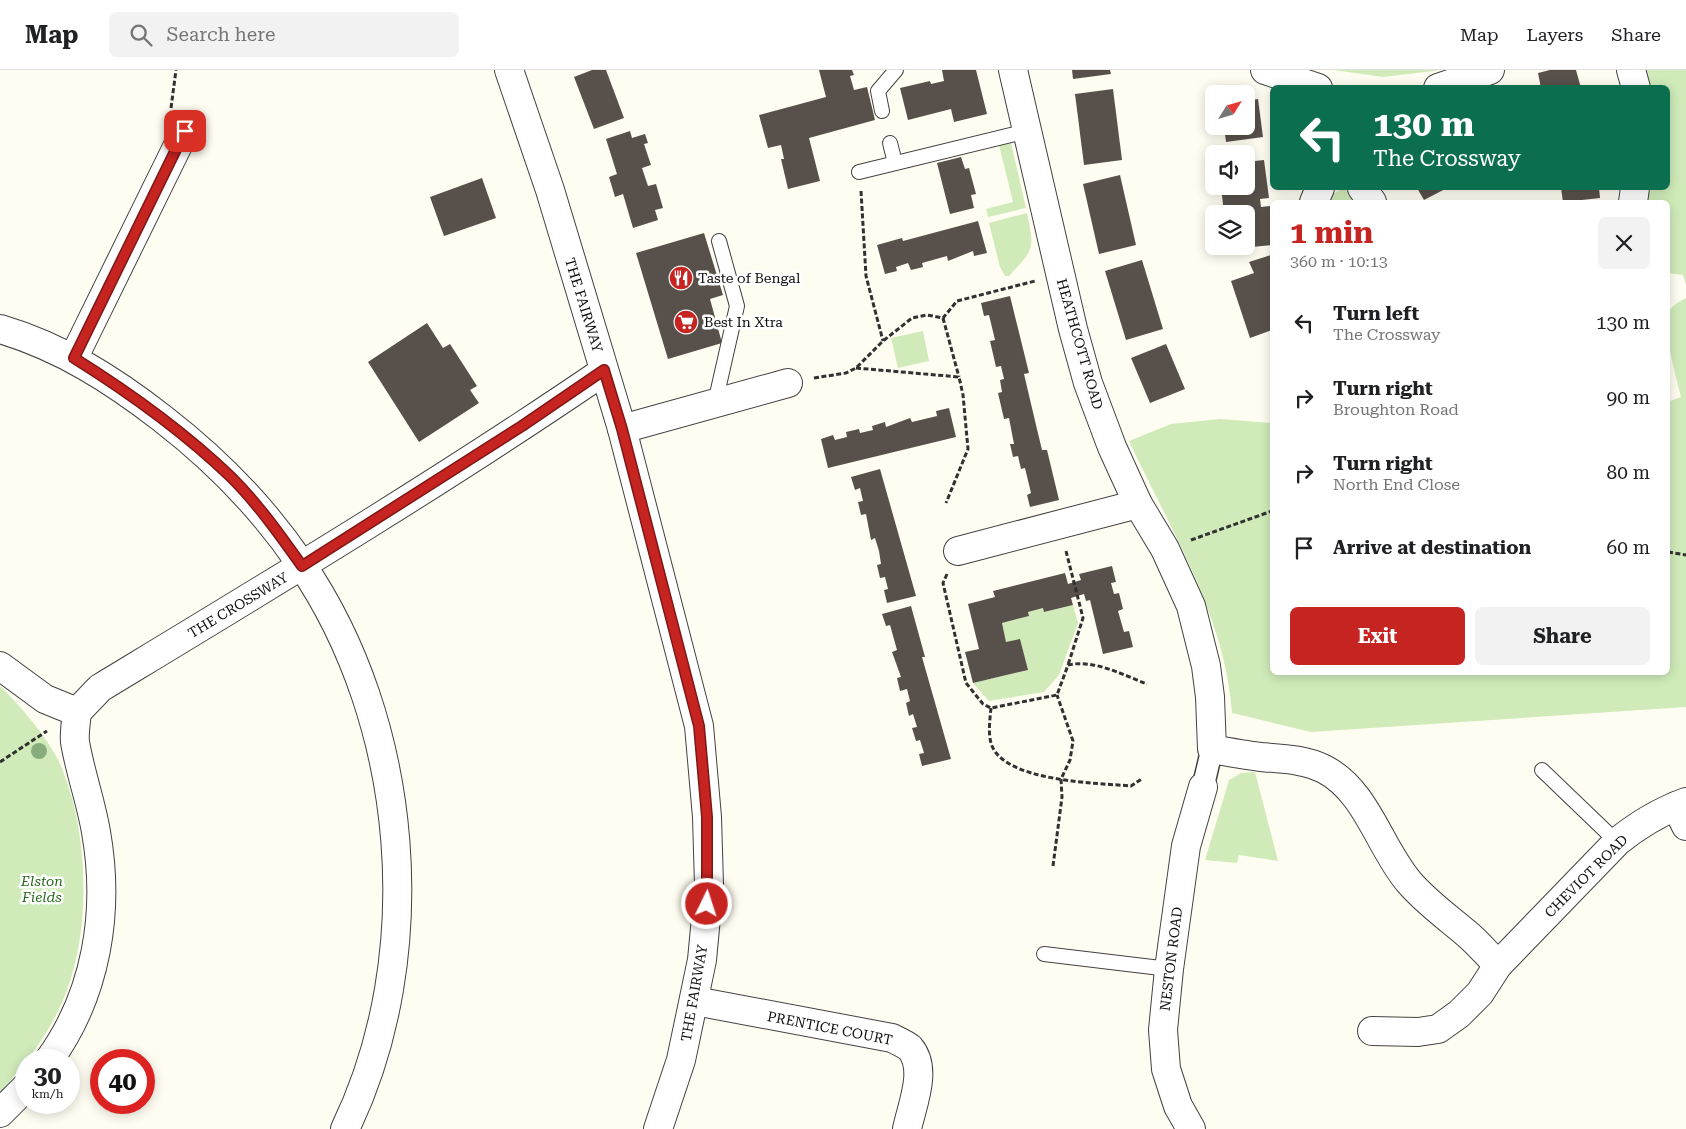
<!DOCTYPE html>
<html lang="en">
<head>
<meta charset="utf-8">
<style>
  :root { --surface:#fff; --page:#f2f2f2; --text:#202124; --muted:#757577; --line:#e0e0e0; --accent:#c52421 }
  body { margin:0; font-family:"Roboto Serif",serif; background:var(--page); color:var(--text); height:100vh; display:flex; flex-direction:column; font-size:19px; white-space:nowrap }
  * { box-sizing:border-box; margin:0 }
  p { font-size:16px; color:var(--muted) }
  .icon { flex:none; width:28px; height:28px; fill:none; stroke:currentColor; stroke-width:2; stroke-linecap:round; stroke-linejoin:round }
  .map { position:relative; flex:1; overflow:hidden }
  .details { position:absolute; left:1270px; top:130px; width:400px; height:475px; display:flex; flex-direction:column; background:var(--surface); border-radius:8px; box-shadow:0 2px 12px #0003 }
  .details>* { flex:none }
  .hud { position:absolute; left:1270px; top:15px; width:400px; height:105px; border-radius:8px; box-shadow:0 2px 12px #0003; background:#0b6e4f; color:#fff; overflow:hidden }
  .needle { width:32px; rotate:53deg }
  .tools { position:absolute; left:1205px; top:15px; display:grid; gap:10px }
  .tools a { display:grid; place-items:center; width:50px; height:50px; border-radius:8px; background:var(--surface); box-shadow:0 2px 12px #0003; font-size:25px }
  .speed { position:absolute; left:15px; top:979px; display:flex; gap:10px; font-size:25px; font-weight:700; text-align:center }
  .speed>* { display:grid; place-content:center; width:65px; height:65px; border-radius:50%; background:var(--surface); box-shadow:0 2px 12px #0003; line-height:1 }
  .speed small { font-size:12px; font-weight:400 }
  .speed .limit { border:8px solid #d22; background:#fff; color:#111 }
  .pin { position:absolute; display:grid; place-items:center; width:42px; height:42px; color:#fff; margin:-21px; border-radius:10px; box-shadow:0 2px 8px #0006 }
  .me { position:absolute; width:55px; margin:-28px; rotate:4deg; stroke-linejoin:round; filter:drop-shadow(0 0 4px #0008) }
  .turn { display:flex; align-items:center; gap:18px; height:105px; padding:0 20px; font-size:22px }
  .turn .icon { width:65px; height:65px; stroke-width:2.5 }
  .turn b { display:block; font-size:35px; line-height:42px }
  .round { display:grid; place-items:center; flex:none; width:52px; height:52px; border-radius:8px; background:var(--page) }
  .overview { display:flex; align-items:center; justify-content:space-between; height:85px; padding:0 20px }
  h1 { font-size:30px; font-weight:700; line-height:38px; color:var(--accent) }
  .button { display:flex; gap:10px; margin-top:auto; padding:10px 20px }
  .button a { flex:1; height:58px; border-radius:8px; background:var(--accent); color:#fff; font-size:20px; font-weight:700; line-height:58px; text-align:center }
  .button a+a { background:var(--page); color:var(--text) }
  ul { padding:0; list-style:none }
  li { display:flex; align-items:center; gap:15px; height:75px; padding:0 20px }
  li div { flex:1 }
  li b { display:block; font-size:19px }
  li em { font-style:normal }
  header { display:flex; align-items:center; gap:30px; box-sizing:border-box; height:70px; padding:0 25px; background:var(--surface); border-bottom:1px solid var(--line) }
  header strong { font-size:24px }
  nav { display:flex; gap:28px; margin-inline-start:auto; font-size:18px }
  .search { width:350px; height:45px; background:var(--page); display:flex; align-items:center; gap:12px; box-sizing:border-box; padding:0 18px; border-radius:8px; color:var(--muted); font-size:19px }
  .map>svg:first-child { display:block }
  .green { fill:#d0ebb9 }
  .building { fill:#58514b }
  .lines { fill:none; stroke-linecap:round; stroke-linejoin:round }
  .service-casing { stroke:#424242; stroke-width:16 }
  .pedestrian-casing { stroke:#424242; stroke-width:24 }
  .minor-casing { stroke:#424242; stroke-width:30 }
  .tertiary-casing { stroke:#424242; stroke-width:30 }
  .path { stroke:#313131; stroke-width:3; stroke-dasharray:5 2.5; stroke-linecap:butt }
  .service { stroke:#fff; stroke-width:14 }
  .pedestrian { stroke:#fff; stroke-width:21 }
  .minor { stroke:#fff; stroke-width:28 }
  .tertiary { stroke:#fff; stroke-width:28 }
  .tree { fill:#88ac7c }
  .route-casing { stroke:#801715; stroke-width:12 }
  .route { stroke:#c52421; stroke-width:9 }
  .labels { text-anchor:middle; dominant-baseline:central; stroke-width:5; stroke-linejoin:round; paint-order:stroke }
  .poi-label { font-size:14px; fill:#0f0f0f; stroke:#fff; text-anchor:start }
  .street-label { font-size:14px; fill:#0f0f0f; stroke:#fff }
  .park-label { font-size:14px; font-style:italic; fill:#276a1c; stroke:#fff }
</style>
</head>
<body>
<header>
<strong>Map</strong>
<div class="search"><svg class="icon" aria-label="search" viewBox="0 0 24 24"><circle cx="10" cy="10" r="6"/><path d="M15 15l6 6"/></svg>Search here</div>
<nav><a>Map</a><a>Layers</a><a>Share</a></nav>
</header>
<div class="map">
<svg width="1686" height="1059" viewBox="0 0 1686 1059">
  <rect width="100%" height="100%" fill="#fffdf1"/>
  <g class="green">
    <polygon points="1334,0 1442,0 1383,7"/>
    <polygon points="1645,0 1686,0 1686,215 1683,205 1668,203 1668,132 1646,132 1649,118 1668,118 1668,18 1649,17"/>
    <polygon points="1011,73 1026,138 988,147 986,139 1013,132 999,75"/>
    <polygon points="1343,118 1348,119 1357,132 1329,132 1333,124"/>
    <path d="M1027,143C1035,180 1034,179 1009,206H1005L1000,197L989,153Z"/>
    <path d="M1686,228V637L1311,662L1232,643C1225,545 1170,459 1129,371L1171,354L1220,349L1272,353V602H1668V332L1681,327C1677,309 1662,259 1668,243C1671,236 1680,231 1686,228Z"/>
    <polygon points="923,261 929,291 898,298 891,268"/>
    <polygon points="1073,535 1078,553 1059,605 1044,622 989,631 973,613 1027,600 1006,572 1002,553 1029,546 1028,542 1043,538 1045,542"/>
    <path d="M0,616C20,635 54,675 63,701C90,770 92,871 59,939C44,970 23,997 0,1022Z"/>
    <polygon points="1255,702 1278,791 1239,785 1237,793 1205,790 1229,710 1241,703"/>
  </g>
  <g class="building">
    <polygon points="592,0 606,0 624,48 594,59 574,7"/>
    <polygon points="819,0 852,0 854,5 850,6 854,20 867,17 875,50 809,68 820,111 788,119 781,89 784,89 781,75 768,78 759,45 826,27"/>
    <polygon points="942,0 976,0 987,44 954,52 951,39 908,50 900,18 930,11 931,14 944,11"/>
    <polygon points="1072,0 1110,0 1111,4 1073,9"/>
    <polygon points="1550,0 1576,0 1581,18 1541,18 1538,3"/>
    <polygon points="1113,19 1122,90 1084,95 1075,24"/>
    <polygon points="1258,29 1263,67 1226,72 1224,56 1246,56 1246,31"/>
    <polygon points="630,61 632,68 645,64 648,73 644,74 651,95 642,98 648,116 656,114 663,138 655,140 658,150 633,158 623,124 615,127 609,107 617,104 606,69"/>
    <polygon points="961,87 965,99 969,98 976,124 971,125 974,138 950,144 937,93"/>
    <polygon points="1264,90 1269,128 1260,129 1261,137 1270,136 1272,175 1252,177 1250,164 1246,165 1246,144 1224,144 1221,116 1246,116 1246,92"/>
    <polygon points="1120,105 1136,175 1099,184 1083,114"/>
    <polygon points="482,108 496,148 444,166 430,127"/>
    <polygon points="1417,118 1447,118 1424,130"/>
    <polygon points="1561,118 1599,118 1600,128 1563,132"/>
    <polygon points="978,151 987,183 974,186 973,181 948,191 947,186 922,193 923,197 911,200 908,193 896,197 897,201 885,204 877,175 902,168 903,171"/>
    <polygon points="704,163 723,225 710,229 722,273 668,289 636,183"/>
    <polygon points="1271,185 1272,260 1250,268 1231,211 1254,203 1249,192"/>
    <polygon points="1142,190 1163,259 1126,270 1105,201"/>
    <polygon points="1010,226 1029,303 1024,304 1036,355 1042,380 1047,380 1059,430 1030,437 1027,425 1031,423 1025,398 1021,399 1018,386 1013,387 1010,374 1014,374 1009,348 1004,349 998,323 1002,322 1000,310 1004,309 1001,296 996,297 990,271 995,270 989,245 984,246 981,233"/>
    <polygon points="427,253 443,278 450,274 477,316 470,320 479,333 419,372 368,292"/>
    <polygon points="1166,274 1185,319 1150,333 1131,288"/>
    <polygon points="949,338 956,367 828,398 821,369 833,365 835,370 847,367 846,362 859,359 860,363 873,360 872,356 885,352 886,357 910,348 912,352 937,346 936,341"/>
    <polygon points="880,399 916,526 887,533 884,520 888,519 885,507 880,508 877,495 881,494 879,481 875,468 871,470 866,444 861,445 858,432 863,431 860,418 855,420 851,407"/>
    <polygon points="1112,496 1116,512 1111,513 1114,524 1119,523 1123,539 1118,541 1124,562 1129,561 1133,577 1103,584 1090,530 1086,531 1084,524 1071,528 1073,535 1044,542 1043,538 1028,542 1029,546 1002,553 1006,572 1020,569 1028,600 973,613 965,582 979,579 968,534 995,527 993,521 1065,503 1068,514 1081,510 1079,504"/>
    <polygon points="911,536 925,587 922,587 951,689 922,696 919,684 924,683 920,670 916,671 912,658 917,657 913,644 909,646 906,633 910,631 907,619 900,621 897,608 901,607 892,582 897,580 890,555 886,556 882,544"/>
  </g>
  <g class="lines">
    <g class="service-casing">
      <g id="service">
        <polyline points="882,41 878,21 896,0"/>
        <polyline points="890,73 895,93"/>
        <polyline points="859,102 1027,61"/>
        <polyline points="715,333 737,236 719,171"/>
        <polyline points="1542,700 1617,772"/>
        <polyline points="1044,884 1169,899"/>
      </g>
    </g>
    <g class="pedestrian-casing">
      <polyline id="pedestrian" points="1203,717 1212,679"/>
    </g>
    <g class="minor-casing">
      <g id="minor">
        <path d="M1013,0L1073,259L1088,313L1112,377L1138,434L1165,479L1191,536L1206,596L1210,627L1212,679C1228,682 1244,685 1261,687C1282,689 1304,689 1324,699C1367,721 1379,777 1409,812C1426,832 1446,846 1466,863C1477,872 1487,884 1498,895"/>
        <polyline points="1265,0 1318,18"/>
        <polyline points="1631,0 1636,18"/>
        <polyline points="1438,18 1490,0"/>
        <polyline points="1362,118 1372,132"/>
        <polyline points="1314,132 1320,118"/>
        <polyline points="1633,132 1635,118"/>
        <path d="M0,259C61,277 113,310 163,349C216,390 263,438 301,494C410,653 429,886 345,1059"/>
        <polyline points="74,287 185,61"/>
        <polyline points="622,359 788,313"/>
        <polyline points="958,481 1138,434"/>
        <path d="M0,596L45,629L77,642C76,652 74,663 75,672C80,702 91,732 96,762C110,841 97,924 49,990"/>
        <path d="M77,642L100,618C270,515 440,413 604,301"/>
        <polyline points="1676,736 1686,756"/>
        <path d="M695,931L892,968C898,971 905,974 910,978C928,999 912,1035 907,1059"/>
        <path d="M1372,961L1418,962L1438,959L1459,944L1480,923L1498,895L1617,772C1639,754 1659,742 1686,732"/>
        <polyline points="0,1043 26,1017"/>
        <polyline points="1191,1059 1178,1036 1166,999 1163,960 1169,899 1186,776 1203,717"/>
      </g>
    </g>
    <g class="tertiary-casing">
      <polyline id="tertiary" points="509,0 550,120 622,359 699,656 707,747 709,815 702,890 681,990 658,1059"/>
    </g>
    <g class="path">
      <polyline points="171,38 176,0"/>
      <polyline points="861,121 866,206 883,271"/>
      <polyline points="943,248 959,307"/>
      <polyline points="856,298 959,307 963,325 968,379 946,433"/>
      <polyline points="814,308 846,303 856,298 883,271 912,248 927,245 943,248 957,231 1035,211"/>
      <polyline points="1191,470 1272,441"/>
      <polyline points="1066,481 1083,548 1068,595"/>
      <polyline points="1668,482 1686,485"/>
      <path d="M947,504L943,513L966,613L983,634L991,638L1057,625L1068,595C1094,589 1123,605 1147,614"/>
      <path d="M991,638C990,648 988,663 991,673C1002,712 1098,713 1131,716L1143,708"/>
      <polyline points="0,692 47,661"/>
      <polyline points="1053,796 1062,727 1061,709 1070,690 1073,671 1057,625"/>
    </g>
    <use href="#service" class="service"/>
    <use href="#pedestrian" class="pedestrian"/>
    <use href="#minor" class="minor"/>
    <use href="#tertiary" class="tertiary"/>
  </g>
  <circle class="tree" cx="39" cy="681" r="8"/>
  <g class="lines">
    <g class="route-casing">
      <path id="route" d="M185,61L74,288C130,323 183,361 231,407C258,434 280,465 302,496L522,356L604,300L622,359L699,656L707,747V834"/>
    </g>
    <use href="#route" class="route"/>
  </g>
  <defs>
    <g id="restaurant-disc" transform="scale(1.25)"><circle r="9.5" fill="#c52421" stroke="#fff"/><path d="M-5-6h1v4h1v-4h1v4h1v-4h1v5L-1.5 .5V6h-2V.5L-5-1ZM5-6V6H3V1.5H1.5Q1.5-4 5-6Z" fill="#fff"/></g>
    <g id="supermarket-disc" transform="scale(1.25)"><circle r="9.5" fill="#c52421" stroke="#fff"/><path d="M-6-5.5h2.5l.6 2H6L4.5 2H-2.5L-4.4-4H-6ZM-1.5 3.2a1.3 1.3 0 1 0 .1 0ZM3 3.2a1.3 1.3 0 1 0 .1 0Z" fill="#fff"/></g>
  </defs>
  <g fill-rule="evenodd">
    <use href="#restaurant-disc" x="681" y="208"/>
    <use href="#supermarket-disc" x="686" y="252"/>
  </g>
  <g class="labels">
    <g class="poi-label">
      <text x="698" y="208">Taste of Bengal</text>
      <text x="704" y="252">Best In Xtra</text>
    </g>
    <g class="street-label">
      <text transform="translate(584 235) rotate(73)">THE FAIRWAY</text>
      <text transform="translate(1080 274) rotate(74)">HEATHCOTT ROAD</text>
      <text transform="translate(238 535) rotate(-31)">THE CROSSWAY</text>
      <text transform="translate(1586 806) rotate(-45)">CHEVIOT ROAD</text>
      <text transform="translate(1171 889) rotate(-83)">NESTON ROAD</text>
      <text transform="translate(694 923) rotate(-80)">THE FAIRWAY</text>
      <text transform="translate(830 958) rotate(11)">PRENTICE COURT</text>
    </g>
    <g class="park-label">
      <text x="42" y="811">Elston<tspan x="42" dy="16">Fields</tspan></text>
    </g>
  </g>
</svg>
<div class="tools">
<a><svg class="needle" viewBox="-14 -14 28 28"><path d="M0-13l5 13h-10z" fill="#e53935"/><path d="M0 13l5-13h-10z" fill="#757577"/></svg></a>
<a><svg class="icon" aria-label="sound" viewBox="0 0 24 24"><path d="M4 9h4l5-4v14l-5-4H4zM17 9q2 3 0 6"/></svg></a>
<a><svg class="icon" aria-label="layers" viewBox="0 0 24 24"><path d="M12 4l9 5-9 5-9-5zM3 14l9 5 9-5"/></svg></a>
</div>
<div class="speed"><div>30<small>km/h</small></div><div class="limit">40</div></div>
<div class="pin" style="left:185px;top:61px;background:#d93025"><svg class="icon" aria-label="arrive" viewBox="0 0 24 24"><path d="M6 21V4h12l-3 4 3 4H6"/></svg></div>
<svg class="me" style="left:707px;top:834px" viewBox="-20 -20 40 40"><circle r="17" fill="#c52421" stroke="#fff" stroke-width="3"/><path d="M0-11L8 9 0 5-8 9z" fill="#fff"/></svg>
<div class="hud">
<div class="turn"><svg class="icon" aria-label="left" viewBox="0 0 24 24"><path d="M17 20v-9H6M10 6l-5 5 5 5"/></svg><div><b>130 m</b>The Crossway</div></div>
</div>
<section class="details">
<div class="overview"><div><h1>1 min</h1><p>360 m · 10:13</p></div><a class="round"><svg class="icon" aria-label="close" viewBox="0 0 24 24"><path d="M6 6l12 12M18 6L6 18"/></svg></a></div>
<ul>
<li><svg class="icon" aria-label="left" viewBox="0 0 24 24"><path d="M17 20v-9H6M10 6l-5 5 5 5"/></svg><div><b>Turn left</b><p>The Crossway</p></div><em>130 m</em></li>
<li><svg class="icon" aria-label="right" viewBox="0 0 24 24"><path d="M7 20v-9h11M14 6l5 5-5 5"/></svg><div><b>Turn right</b><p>Broughton Road</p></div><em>90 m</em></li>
<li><svg class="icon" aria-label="right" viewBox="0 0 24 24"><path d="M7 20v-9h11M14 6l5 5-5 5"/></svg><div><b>Turn right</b><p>North End Close</p></div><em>80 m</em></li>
<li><svg class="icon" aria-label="arrive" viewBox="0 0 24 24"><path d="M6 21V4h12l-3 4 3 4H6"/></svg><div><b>Arrive at destination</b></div><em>60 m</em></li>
</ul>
<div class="button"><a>Exit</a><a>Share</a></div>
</section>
</div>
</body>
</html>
